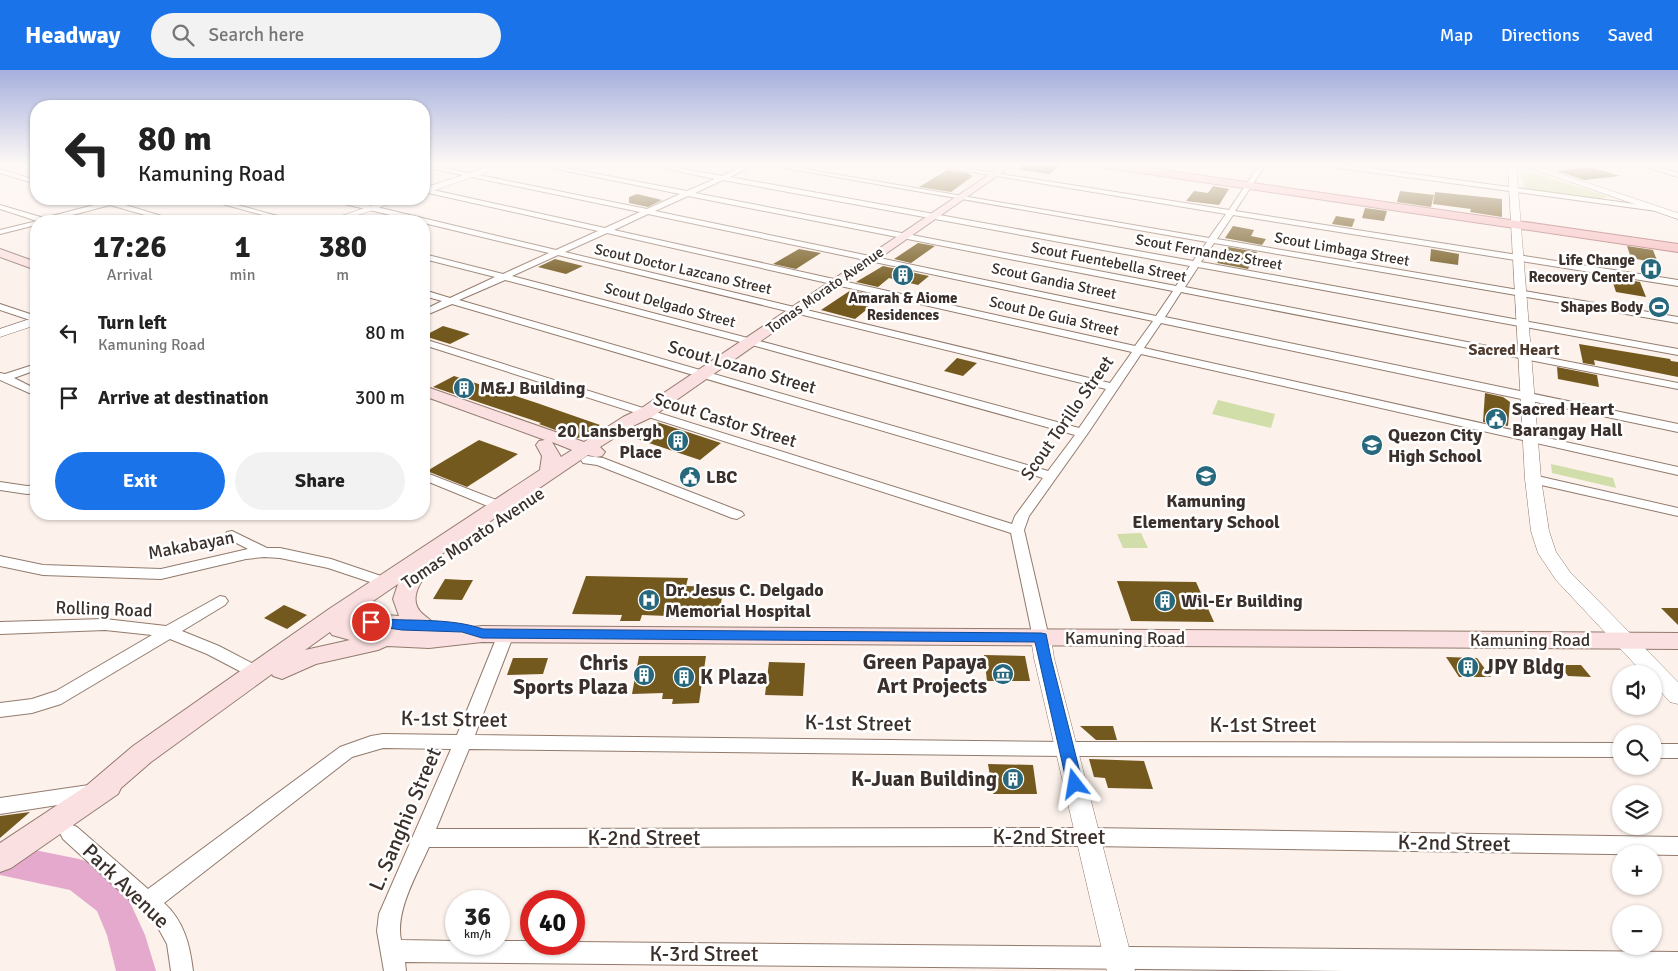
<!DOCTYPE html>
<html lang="en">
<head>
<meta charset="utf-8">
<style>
  :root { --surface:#fff; --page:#f2f2f2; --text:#222; --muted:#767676; --accent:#1a73e8 }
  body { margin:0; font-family:Signika,sans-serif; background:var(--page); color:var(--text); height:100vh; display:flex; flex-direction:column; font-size:19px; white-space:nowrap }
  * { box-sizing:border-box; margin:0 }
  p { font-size:16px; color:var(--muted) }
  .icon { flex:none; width:28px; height:28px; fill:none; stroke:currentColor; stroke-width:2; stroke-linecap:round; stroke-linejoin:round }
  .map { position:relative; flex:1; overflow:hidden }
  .side { position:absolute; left:30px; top:145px; width:400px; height:305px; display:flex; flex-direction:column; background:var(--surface); border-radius:20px; box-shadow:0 1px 4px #0004 }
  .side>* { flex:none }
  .top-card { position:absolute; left:30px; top:30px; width:400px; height:105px; border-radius:20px; box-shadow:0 1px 4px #0004; background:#fff; color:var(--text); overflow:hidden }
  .controls { position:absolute; left:1612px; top:595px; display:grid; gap:10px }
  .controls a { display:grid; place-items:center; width:50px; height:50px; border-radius:50%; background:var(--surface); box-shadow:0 1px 4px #0004; font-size:25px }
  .speed { position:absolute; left:445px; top:820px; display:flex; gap:10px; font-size:25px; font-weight:700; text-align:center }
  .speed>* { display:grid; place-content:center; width:65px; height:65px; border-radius:50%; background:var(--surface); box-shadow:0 1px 4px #0004; line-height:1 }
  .speed small { font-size:12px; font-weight:400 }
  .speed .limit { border:8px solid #d22; background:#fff; color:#111 }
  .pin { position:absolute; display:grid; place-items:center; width:42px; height:42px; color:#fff; margin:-21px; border:2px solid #fff; border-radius:50%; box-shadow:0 1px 5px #0007 }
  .me { position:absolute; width:55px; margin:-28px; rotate:346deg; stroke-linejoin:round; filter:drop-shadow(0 0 4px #0008) }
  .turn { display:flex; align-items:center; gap:18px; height:105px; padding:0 25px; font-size:22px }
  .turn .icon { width:65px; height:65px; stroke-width:2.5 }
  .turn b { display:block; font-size:35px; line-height:42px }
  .eta { display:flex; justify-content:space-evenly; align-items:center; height:85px; text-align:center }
  .eta b { font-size:30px; font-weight:700; line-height:35px }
  .cta { display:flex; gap:10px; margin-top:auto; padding:10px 25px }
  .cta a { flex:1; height:58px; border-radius:30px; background:var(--accent); color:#fff; font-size:20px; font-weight:700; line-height:58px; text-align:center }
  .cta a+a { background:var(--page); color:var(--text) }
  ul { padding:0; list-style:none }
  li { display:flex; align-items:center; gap:15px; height:65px; padding:0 25px }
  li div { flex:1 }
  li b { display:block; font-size:19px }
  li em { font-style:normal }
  header { display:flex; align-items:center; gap:30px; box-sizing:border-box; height:70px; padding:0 25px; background:var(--accent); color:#fff }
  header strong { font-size:24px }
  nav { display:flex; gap:28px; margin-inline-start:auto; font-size:18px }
  .search { width:350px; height:45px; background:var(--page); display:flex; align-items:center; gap:12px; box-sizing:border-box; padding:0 18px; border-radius:28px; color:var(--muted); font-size:19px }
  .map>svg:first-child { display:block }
  .green { fill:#d1dea9 }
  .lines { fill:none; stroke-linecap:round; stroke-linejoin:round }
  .river { fill:#e4a9cd; fill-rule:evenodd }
  .building { fill:#73591e }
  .minor-casing { stroke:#927b6d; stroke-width:2 }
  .tertiary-casing { stroke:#927b6d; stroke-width:1 }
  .secondary-casing { stroke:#927b6d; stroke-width:2 }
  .primary-casing { stroke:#b27274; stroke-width:2 }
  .minor { fill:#fff; fill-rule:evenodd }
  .tertiary { fill:#fff; fill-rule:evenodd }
  .secondary { fill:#fbe0e1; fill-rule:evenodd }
  .primary { fill:#f7c0c3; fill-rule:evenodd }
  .route { fill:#1a73e8; stroke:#114b97 }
  .labels { text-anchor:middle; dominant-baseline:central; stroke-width:5; stroke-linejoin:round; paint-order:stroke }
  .far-street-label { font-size:15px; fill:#3b302b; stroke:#fff }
  .far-poi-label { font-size:15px; font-weight:bold; fill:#3b302b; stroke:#fff; text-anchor:end }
  .far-quarter-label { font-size:16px; font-weight:bold; fill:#4f3a2e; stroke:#fff }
  .street-label { font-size:18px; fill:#3b302b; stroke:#fff }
  .poi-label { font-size:18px; font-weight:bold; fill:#3b302b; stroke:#fff; text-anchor:start }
  .near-poi-label { font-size:21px; font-weight:bold; fill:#3b302b; stroke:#fff; text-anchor:end }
  .near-street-label { font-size:21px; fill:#3b302b; stroke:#fff }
</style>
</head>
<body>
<header>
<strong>Headway</strong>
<div class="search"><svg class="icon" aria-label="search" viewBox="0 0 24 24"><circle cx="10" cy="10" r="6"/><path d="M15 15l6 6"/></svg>Search here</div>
<nav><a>Map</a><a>Directions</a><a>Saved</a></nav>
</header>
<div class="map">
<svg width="1678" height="901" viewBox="0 0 1678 901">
  <rect width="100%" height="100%" fill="#fcf1eb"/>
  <g class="green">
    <polygon points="1520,98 1609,127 1599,129 1525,119"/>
    <polygon points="1218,330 1275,344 1271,358 1212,344"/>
    <polygon points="1551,394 1613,408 1616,418 1552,403"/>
    <polygon points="1141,463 1148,478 1123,478 1117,464"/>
  </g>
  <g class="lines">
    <polygon class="river" points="0,773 79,789 92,793 123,817 145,865 156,901 116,901 107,865 97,841 70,820 0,805"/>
  </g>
  <g class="building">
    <polygon points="1021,94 1063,94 1049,104 1020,100"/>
    <polygon points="1591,97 1620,106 1584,110 1557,101"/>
    <polygon points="947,100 968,103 973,106 951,122 919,117"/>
    <polygon points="1213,116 1229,119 1219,135 1186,131 1194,121 1208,123"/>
    <polygon points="1400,121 1434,125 1431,137 1397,132"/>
    <polygon points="1435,122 1502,129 1502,147 1470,142 1471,139 1433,134"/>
    <polygon points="637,124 662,130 648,137 629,133 629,127"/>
    <polygon points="1365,138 1387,141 1384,151 1362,148"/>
    <polygon points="1336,146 1355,149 1352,157 1332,154"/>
    <polygon points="1233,156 1254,160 1251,166 1266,169 1262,175 1225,168"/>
    <polygon points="918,173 935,176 911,193 894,189"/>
    <polygon points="1627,176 1653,180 1658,193 1631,188"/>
    <polygon points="1228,177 1257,182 1248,199 1217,193"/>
    <polygon points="799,179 821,183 796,199 773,194"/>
    <polygon points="1431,179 1459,184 1458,195 1430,191"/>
    <polygon points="555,189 583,196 566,204 538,197"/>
    <polygon points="883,196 929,206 918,215 889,208 878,217 856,212"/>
    <polygon points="1611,207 1640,212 1646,227 1616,222"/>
    <polygon points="851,220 868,224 854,234 870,237 855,249 821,240"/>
    <polygon points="443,256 470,264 450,274 424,266"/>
    <polygon points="1579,274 1670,289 1671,291 1678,292 1678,307 1594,290 1595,295 1583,293"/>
    <polygon points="957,288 977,293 963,306 944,301"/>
    <polygon points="1557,297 1597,305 1599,317 1558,309"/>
    <polygon points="454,306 537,333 600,355 582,367 577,368 539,354 541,353 433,317"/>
    <polygon points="1485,323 1503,327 1510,332 1508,356 1483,352"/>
    <polygon points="657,352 669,356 721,373 700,390 634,368"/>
    <polygon points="479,370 518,384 467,417 427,401"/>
    <polygon points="586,506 688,508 686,516 724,517 718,548 642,545 640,551 620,551 622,545 572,544"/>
    <polygon points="445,509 464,510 473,510 462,530 433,529"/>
    <polygon points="1117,511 1196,512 1214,552 1131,551"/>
    <polygon points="284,535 307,545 287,559 264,548"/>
    <polygon points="1661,538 1678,538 1678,555"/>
    <polygon points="984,585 1025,586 1030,611 987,611"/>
    <polygon points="639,586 706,586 699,633 672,634 673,629 662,629 663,623 632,624"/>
    <polygon points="1446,587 1477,588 1491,607 1459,607"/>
    <polygon points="513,588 548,588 543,604 507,605"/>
    <polygon points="769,592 805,593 803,626 765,625"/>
    <polygon points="1559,595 1581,595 1591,607 1568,606"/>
    <polygon points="1080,656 1113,656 1117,670 1096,670"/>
    <polygon points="1089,689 1144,691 1153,719 1108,718 1105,708 1094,707"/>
    <polygon points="988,694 1033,695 1037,724 993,724"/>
    <polygon points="30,742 0,768 0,746"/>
  </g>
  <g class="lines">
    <g class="minor-casing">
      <g id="minor">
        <path d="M424,94L647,139L680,124L532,94H544L687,121L715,109L644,94H656L722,106L748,94H756L730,107L1193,191L1207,172L762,94H775L1209,168L1226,144L924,94H938L1229,140L1260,94H1266L1235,141L1678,210V216L1233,145L1217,169L1678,247V253L1214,173L1201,192L1678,279V285L1198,197L1185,217L1678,313V319L1181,222L1165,247L1678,354V362L1161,253L1144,278L1678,397V405L1141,284L1088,363L1029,446L1024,460L1049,568L1047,572L1041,574L1035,572L1033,568L1011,463L424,275V269L1012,454L1015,446L1043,408L452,234L424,246V240L442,231L424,226V220L450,228L495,207L424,189V184L503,204L549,183L332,131V129H343L556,180L598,161L424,122V118L605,158L640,142L424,97ZM723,110L1190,196L1176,216L695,123ZM688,126L1173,221L1156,246L655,141ZM648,144L1153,251L1135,276L614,160ZM607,163L1132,282L1110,313L565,182ZM558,185L1106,319L1079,358L771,274L512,206ZM505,210L763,278L1075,365L1048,401L459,230Z"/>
        <polygon points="1322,94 1338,94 1657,137 1661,139 1657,141 1325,96"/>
        <polygon points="1637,94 1646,94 1678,103 1678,107"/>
        <polygon points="0,99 36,110 36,114 0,103"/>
        <polygon points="117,129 128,129 119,133 178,151 166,151 110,135 50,151 36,151 36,155 0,164 0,160 37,151 0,139 0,135 44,148"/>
        <polygon points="204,129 216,129 296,151 284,151"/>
        <polygon points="0,234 36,246 36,252 0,240"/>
        <polygon points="36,294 36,300 14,308 36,319 36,326 0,310 0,303 5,304"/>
        <polygon points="587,386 603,388 742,442 744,445 737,449 732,448 597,395 583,393 581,390"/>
        <polygon points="424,402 517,438 519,441 512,445 507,444 424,410"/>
        <polygon points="1533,405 1678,438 1678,446 1528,412 1527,409"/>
        <polygon points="0,412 27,416 36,415 36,423 27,424 0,420"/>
        <polygon points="232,461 267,478 280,478 331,489 390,509 392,512 390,515 385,517 328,498 280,488 264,487 246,489 161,509 43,505 0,496 0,486 43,495 161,499 248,479 227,468 225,465 227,462"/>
        <polygon points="220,526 225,527 228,531 225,535 182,561 219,576 263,599 265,603 263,607 257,609 251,607 207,584 170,569 61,634 32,643 0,647 0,633 32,629 56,621 152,565 105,560 0,564 0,552 105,549 166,556"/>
        <path d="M506,558L512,560L514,564L475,665L1066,672L1621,673V687L1066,686L469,679L436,759L1089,758L1678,767V785L1089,776L429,777C417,804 395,841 401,870L456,871V874H499V871H531V874H574V872L1678,882V901H1345L405,892L406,901H384L377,861L379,844L451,679L383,678L352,687L164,833C184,851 190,875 193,901H171L167,874L156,854L63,769L60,763L63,757L70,754L77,757L148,819L340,677L371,666L383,664L457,665L498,564L500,560Z"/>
        <rect x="1654" y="674" width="24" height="14"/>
        <polygon points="89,715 96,717 99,723 96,729 0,744 0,728"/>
      </g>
    </g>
    <g class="tertiary-casing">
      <g id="tertiary">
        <polygon points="497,94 509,94 424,124 424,118"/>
        <polygon points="1508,94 1516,94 1541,409 1549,461 1556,482 1570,502 1678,612 1678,634 1670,632 1654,614 1654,604 1644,604 1556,510 1538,483 1531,461 1525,409"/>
        <polygon points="1519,94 1530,94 1678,143 1678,149"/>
        <polygon points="390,129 404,129 341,151 327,151"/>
        <polygon points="36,247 36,255 0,267 0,259"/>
        <polygon points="1041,561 1048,563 1051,568 1054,588 1135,901 1107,901 1034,588 1031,568 1034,563"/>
      </g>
    </g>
    <g class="secondary-casing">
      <g id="secondary">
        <path d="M1005,94H1019L1007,99L652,347L635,355L600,377L605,382L602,386L596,387L588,385L414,503L420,504L423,509C415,521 411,535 424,545C429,549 432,551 436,556L432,561L482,556L1678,563V579L482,572L429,578L387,576L378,580L316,594L282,609L273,606L272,604L151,692L121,718L118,724L11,798L0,802V773L86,716L133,676L329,539L540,400L542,386L536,375L539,371L545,370L424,326V316L584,372L623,347L640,339ZM552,372L572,380L561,387ZM398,514L393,529L399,546L373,544L360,540ZM330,562L332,565L350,570L305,580Z"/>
        <polygon points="0,179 36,192 36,200 0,187"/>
      </g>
    </g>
    <g class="primary-casing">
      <polygon id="primary" points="1095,94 1121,94 1678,174 1678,182 1100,97"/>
    </g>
    <use href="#minor" class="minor"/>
    <use href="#tertiary" class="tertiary"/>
    <use href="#secondary" class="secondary"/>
    <use href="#primary" class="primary"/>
  </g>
  <linearGradient id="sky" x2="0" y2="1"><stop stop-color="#a6b0dd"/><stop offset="0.43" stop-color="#fef9f6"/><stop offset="1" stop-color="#fef9f6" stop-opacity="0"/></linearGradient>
  <rect width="1678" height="220" fill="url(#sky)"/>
  <path class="route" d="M371,548C408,552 448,547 483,559L1041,563L1046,564L1051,588L1083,714L1081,718L1075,720L1070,718L1067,714L1035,572L482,568L462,562L402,560L367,555L365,552L367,549Z"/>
  <defs>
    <g id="hospital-disc" transform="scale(1.125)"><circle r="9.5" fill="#27687c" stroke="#fff"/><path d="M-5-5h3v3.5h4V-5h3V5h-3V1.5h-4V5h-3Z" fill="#fff"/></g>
    <g id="building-disc" transform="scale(1.125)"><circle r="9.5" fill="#27687c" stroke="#fff"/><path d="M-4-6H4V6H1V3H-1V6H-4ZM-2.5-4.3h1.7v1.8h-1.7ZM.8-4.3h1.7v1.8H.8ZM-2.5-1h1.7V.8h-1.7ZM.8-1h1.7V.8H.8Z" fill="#fff"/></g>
    <g id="stadium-disc" transform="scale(1.125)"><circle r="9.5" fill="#27687c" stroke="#fff"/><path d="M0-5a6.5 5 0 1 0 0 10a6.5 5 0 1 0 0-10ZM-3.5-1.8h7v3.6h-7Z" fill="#fff"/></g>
    <g id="civic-disc" transform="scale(1.125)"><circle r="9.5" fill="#27687c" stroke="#fff"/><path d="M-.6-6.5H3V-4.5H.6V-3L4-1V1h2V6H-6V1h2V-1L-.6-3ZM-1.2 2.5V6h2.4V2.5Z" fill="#fff"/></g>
    <g id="school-disc" transform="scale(1.125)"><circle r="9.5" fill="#27687c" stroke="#fff"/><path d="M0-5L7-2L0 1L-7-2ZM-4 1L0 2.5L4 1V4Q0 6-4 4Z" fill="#fff"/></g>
    <g id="museum-disc" transform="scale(1.125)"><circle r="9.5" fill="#27687c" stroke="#fff"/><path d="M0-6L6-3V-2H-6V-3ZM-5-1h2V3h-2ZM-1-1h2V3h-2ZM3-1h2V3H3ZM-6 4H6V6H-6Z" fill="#fff"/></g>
  </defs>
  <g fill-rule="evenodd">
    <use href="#hospital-disc" x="1651" y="199"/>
    <use href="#building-disc" x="903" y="205"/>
    <use href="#stadium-disc" x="1659" y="237"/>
    <use href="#building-disc" x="464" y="318"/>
    <use href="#civic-disc" x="1496" y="349"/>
    <use href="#building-disc" x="678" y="371"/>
    <use href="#school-disc" x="1372" y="375"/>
    <use href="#school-disc" x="1206" y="406"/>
    <use href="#civic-disc" x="690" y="407"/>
    <use href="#hospital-disc" x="649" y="530"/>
    <use href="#building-disc" x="1165" y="531"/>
    <use href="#building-disc" x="1468" y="597"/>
    <use href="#museum-disc" x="1003" y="604"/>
    <use href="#building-disc" x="644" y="605"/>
    <use href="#building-disc" x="684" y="607"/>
    <use href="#building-disc" x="1013" y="709"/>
  </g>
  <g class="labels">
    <g class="far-street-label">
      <text transform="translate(1342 179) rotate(10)">Scout Limbaga Street</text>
      <text transform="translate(1209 182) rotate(10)">Scout Fernandez Street</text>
      <text transform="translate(1109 192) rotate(11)">Scout Fuentebella Street</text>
      <text transform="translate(683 199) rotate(13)">Scout Doctor Lazcano Street</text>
      <text transform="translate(1054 211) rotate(12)">Scout Gandia Street</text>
      <text transform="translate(825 220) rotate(-35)">Tomas Morato Avenue</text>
      <text transform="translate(670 235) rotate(15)">Scout Delgado Street</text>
      <text transform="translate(1054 246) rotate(13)">Scout De Guia Street</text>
    </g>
    <g class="far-poi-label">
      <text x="1635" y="190">Life Change<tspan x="1635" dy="17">Recovery Center</tspan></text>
      <text x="903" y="228" text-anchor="middle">Amarah &amp; Aiome<tspan x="903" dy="17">Residences</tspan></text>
      <text x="1643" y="237">Shapes Body</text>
    </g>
    <g class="far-quarter-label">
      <text x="1514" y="280">Sacred Heart</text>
    </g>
    <g class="street-label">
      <text transform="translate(742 297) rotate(16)">Scout Lozano Street</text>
      <text transform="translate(1067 348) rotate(-55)">Scout Torillo Street</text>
      <text transform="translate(725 350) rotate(17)">Scout Castor Street</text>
      <text transform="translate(473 468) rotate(-34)">Tomas Morato Avenue</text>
      <text transform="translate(191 475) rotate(-11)">Makabayan</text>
      <text transform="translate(104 539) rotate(2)">Rolling Road</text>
      <text x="1125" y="568">Kamuning Road</text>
      <text x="1530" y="570">Kamuning Road</text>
    </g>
    <g class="poi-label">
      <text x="480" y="318">M&amp;J Building</text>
      <text x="1512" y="339">Sacred Heart<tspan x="1512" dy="21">Barangay Hall</tspan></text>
      <text x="662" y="361" text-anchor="end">20 Lansbergh<tspan x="662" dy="21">Place</tspan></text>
      <text x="1388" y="365">Quezon City<tspan x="1388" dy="21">High School</tspan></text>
      <text x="706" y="407">LBC</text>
      <text x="1206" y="431" text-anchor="middle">Kamuning<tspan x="1206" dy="21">Elementary School</tspan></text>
      <text x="665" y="520">Dr. Jesus C. Delgado<tspan x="665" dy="21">Memorial Hospital</tspan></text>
      <text x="1181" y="531">Wil-Er Building</text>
    </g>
    <g class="near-poi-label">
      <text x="987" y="592">Green Papaya<tspan x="987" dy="24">Art Projects</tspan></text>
      <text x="628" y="593">Chris<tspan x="628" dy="24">Sports Plaza</tspan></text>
      <text x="1484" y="597" text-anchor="start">JPY Bldg</text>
      <text x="700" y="607" text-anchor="start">K Plaza</text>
      <text x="997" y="709">K-Juan Building</text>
    </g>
    <g class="near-street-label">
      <text transform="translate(454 649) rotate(1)">K-1st Street</text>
      <text transform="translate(858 653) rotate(1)">K-1st Street</text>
      <text x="1263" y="655">K-1st Street</text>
      <text transform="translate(405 749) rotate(-67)">L. Sanghio Street</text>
      <text x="1049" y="767">K-2nd Street</text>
      <text x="644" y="768">K-2nd Street</text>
      <text transform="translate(1454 773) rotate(1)">K-2nd Street</text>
      <text transform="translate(126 816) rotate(44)">Park Avenue</text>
      <text x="704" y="884">K-3rd Street</text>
    </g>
  </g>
</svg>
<div class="controls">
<a><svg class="icon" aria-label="sound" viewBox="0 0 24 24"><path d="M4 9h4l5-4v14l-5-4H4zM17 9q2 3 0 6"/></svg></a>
<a><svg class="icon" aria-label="search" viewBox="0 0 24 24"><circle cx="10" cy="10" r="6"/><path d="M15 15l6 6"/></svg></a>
<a><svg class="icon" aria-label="layers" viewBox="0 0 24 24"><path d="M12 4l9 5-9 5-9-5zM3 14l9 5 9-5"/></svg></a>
<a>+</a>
<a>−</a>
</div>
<div class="speed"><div>36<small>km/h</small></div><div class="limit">40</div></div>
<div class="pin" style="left:371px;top:552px;background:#d93025"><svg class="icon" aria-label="arrive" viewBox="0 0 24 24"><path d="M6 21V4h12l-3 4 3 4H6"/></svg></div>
<svg class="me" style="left:1075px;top:714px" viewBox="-20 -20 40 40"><path d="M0-17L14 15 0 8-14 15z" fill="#1a73e8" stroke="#fff" stroke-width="4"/></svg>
<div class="top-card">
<div class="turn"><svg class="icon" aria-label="left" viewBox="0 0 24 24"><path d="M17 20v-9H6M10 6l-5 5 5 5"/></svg><div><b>80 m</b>Kamuning Road</div></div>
</div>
<section class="side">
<div class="eta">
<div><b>17:26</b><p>Arrival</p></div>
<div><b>1</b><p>min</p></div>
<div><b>380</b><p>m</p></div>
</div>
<ul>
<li><svg class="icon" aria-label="left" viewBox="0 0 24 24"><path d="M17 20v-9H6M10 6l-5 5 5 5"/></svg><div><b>Turn left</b><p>Kamuning Road</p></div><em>80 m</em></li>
<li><svg class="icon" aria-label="arrive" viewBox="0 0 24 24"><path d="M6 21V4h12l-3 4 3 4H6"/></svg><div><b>Arrive at destination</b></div><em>300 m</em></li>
</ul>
<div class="cta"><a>Exit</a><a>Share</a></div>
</section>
</div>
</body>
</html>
